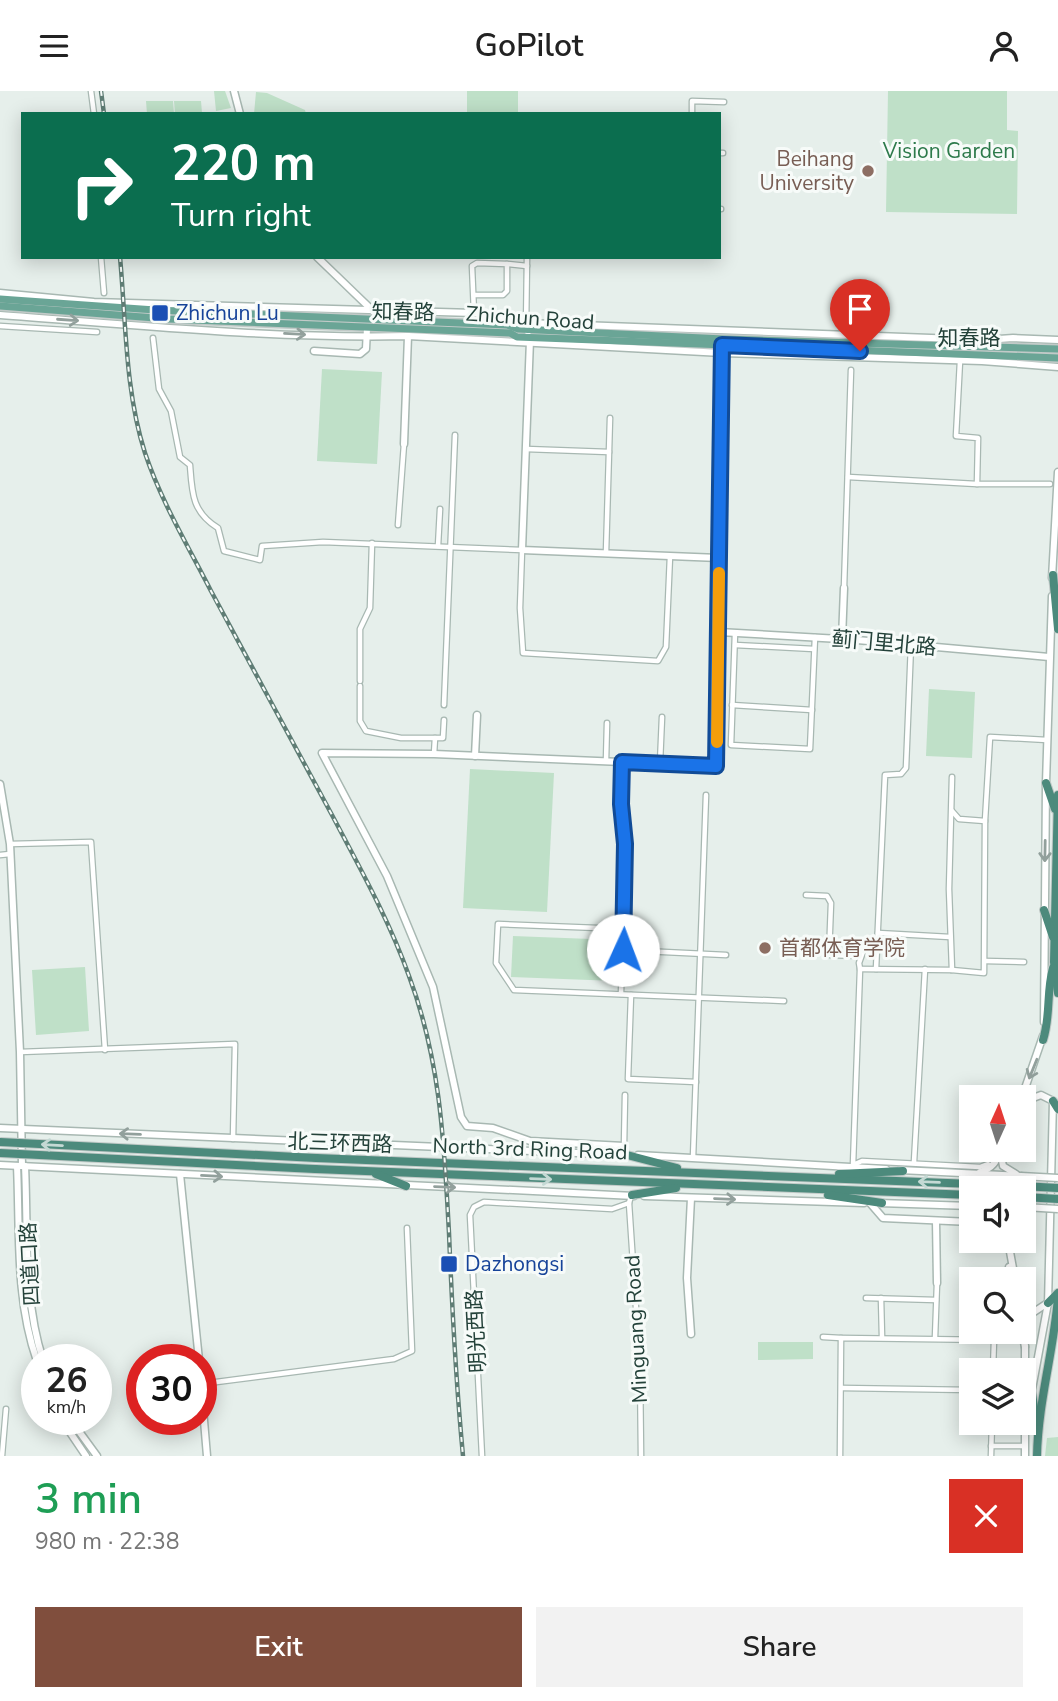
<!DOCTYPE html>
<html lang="en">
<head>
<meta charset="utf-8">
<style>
  :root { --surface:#fff; --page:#f2f2f2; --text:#222; --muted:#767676; --accent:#804e3d }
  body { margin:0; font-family:"Nunito Sans","Noto Sans SC",sans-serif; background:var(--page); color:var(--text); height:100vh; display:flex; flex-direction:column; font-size:26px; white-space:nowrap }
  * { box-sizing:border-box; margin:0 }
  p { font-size:23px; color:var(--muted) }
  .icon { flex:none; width:38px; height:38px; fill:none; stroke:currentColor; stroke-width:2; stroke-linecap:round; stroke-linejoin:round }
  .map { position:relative; height:1365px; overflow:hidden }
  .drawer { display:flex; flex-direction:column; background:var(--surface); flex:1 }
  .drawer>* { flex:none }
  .banner { position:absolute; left:21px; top:21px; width:700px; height:147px; border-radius:0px; box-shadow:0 4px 18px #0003; background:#0b6e4f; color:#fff; overflow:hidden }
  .needle { width:46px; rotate:3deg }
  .controls { position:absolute; left:959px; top:994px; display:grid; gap:14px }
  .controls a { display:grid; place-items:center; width:77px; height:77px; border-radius:0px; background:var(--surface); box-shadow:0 4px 18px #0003; font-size:35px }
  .speed { position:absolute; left:21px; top:1253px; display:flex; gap:14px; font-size:35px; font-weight:700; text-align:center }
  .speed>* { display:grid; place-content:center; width:91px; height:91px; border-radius:50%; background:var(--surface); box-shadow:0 4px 18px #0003; line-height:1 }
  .speed small { font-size:18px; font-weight:400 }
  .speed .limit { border:10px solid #d22; background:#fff; color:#111 }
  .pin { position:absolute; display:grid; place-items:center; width:60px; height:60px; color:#fff; margin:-72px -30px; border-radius:50% 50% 50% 0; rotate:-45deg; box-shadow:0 0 7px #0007 }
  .pin .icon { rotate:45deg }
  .me { position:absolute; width:77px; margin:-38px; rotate:2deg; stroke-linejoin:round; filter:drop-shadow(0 0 5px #0008) }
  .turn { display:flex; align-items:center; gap:24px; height:147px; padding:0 35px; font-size:32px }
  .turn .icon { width:91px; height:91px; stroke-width:2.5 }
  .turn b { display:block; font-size:49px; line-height:60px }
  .round { display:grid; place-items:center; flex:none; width:74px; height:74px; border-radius:0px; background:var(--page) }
  .headline { display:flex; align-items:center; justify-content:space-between; height:119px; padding:0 35px }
  h1 { font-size:42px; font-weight:600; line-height:52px; color:#1e9e55 }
  .primary-button { display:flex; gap:14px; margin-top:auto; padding:14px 35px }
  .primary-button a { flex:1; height:80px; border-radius:0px; background:var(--accent); color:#fff; font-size:28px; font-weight:600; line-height:80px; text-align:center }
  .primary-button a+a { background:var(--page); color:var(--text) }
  header { display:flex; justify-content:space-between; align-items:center; height:91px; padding:0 35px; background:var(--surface); font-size:32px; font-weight:600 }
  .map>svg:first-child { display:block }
  .green { fill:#bfe0c8 }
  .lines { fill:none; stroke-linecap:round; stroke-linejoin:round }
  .minor-casing { stroke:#a8b8b2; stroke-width:7 }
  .tertiary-casing { stroke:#a8b8b2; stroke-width:9 }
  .primary-casing { stroke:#c2cac8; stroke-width:10 }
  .trunk-casing { stroke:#c2cac8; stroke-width:10 }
  .minor { stroke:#fff; stroke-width:4.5 }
  .tertiary { stroke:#fff; stroke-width:6 }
  .primary { stroke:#6aa596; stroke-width:7 }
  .trunk { stroke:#4c8a7c; stroke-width:8 }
  .rail-casing { stroke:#5f7d75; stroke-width:4.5 }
  .rail { stroke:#f7fbf9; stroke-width:2; stroke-dasharray:5; stroke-linecap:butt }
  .tertiary-bridge-casing { stroke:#a8b8b2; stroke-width:9; stroke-linecap:butt }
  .trunk-bridge-casing { stroke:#c2cac8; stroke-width:10; stroke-linecap:butt }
  .tertiary-bridge { stroke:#fff; stroke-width:6 }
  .trunk-bridge { stroke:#4c8a7c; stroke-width:8 }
  .oneway { stroke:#92a09c }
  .oneway2 { stroke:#c4d9d4 }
  .route-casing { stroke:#114b97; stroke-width:18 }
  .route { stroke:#1a73e8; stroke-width:12 }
  .slow { stroke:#f59e0b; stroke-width:12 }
  .education-dot { fill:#8d6e63; stroke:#f7fbf9; stroke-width:2.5 }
  .transit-dot { fill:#1a4fb4; stroke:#f7fbf9; stroke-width:2.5 }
  .labels { text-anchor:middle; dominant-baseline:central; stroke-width:6; stroke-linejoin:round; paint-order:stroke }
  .park-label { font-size:21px; fill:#2d7a4b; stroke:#f7fbf9 }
  .education-label { font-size:21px; fill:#785e54; stroke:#f7fbf9; text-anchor:end }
  .street-label { font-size:21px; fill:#24423a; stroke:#f7fbf9 }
  .transit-label { font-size:21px; fill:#164399; stroke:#f7fbf9; text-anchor:start }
</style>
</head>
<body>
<header><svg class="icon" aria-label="menu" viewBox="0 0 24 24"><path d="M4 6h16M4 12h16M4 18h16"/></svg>GoPilot<svg class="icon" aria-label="person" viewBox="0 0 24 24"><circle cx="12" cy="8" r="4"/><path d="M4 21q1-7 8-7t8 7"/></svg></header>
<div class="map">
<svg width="1058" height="1365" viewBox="0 0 1058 1365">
  <rect width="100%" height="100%" fill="#e6efeb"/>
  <g class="green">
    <polygon points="214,0 225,0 231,17 216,20"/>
    <rect x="467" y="0" width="51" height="23"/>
    <polygon points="888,0 1007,0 1007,39 1018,40 1017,123 886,121"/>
    <polygon points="256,1 267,2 305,19 306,23 254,23"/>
    <polygon points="146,10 173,10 174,23 147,23"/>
    <polygon points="174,10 201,10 202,22 175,23"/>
    <polygon points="322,278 382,281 377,373 317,370"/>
    <polygon points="929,598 975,601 972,667 926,665"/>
    <polygon points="470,678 554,682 547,821 463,817"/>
    <polygon points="513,845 617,849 616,890 511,886"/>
    <polygon points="85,876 89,940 36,944 32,879"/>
    <polygon points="758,1251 813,1251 813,1268 758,1269"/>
    <polygon points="1058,1346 1058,1365 1045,1365 1047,1347"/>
  </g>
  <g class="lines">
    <g class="minor-casing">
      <g id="minor">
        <polyline points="91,0 94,23"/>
        <polyline points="692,23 692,10 724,11"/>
        <polyline points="719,62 723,62"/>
        <polyline points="719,118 721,118"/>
        <polyline points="101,166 104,202"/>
        <polyline points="527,166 526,238 530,247"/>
        <polyline points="507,173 527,175"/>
        <polyline points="474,222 472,175 477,172 507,173 507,200 503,204 474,204"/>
        <polyline points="0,235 97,241"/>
        <path d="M153,247L159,298L171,320L180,366L190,374C192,402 192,421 218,437L224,460L260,469L262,455L323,451L522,459L520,517L523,562L658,570L666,556L670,465"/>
        <polyline points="960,270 956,345 978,347 977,393 1050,393"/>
        <polyline points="526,358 609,361"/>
        <polyline points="848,386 977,393"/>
        <polyline points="398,434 404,353"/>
        <polyline points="438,455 440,418"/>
        <polyline points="606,462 610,327"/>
        <polyline points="844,497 851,279"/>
        <polyline points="735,542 731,654 810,658 815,546"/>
        <polyline points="735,554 814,558"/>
        <polyline points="360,590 360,538 370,517 372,452"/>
        <polyline points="360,595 360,630 366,640 401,647 435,647 434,663"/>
        <polyline points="444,614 455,344"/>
        <polyline points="732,614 812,619"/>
        <polyline points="435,647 443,647 444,629"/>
        <polyline points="606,670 607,632"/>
        <polyline points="660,672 662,626"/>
        <polyline points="952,720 959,728 985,730"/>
        <polyline points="10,753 91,751 105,959"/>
        <polyline points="0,764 10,763"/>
        <polyline points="806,804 827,805 831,812 829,864 861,865"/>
        <polyline points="624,838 498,833 496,872 514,899 784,910"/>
        <polyline points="878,842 950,846"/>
        <polyline points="877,856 865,855 859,872 860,878 853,1074 862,1070 980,1076 988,1073"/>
        <polyline points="623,859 726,864"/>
        <polyline points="985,870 1024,871"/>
        <polyline points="860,878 952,879 984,882 985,730 990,646 1047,649"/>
        <polyline points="876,878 885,684 901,683 906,677 911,554"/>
        <polyline points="952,879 949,798 952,686"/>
        <polyline points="621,903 625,753 621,713 622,671"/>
        <polyline points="631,904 628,988 696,991"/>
        <polyline points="20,961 235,953 233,1048"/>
        <polyline points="624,1055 625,1004"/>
        <polyline points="693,1067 706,704"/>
        <polyline points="914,1071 925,878"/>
        <polyline points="629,1112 640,1277 641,1365"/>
        <polyline points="866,1207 936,1209"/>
        <polyline points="881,1207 882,1246"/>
        <polyline points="823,1246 841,1247"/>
        <polyline points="935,1247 937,1192"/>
        <polyline points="201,1293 394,1268 412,1260 407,1137"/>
        <polyline points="842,1297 971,1299"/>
        <polyline points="991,1355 1025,1355"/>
        <polyline points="2,1365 6,1318"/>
        <polyline points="482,1365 470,1124 474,1116 484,1111 612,1118 629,1112 631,1105"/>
        <polyline points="840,1365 841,1247 994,1249 993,1279"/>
        <polyline points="991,1365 992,1332"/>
      </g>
    </g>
    <g class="tertiary-casing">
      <g id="tertiary">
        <polyline points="234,0 240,23"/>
        <polyline points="317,166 374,221"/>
        <polyline points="0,202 94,211 474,222 526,232 985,249 1013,247 1058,249"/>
        <path d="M0,224C134,234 274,248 408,245L722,262L982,270L1058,276"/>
        <polyline points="530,249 522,459 719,467"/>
        <polyline points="314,260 360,263 366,258 367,237"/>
        <polyline points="404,353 408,245"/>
        <polyline points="1052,487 1058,381"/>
        <polyline points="719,541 857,549 1049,566"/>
        <polyline points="842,548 844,497"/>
        <polyline points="475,665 477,624"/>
        <polyline points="0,693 10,753 20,961 22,1075"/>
        <polyline points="1044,931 1046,692 1052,505"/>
        <polyline points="1022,1006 1043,945"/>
        <polyline points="1024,1021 1033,1007 1041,1004 1053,1010 1048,1212 1025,1336 1025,1365"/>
        <polyline points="0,1037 624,1064"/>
        <polyline points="1007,1059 1002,1070 1003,1075 1016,1083"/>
        <polyline points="623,1064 624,1055 530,1050 493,1037 467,1035 461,1026 433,896 387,785 322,662 434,663 716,675 722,254"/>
        <polyline points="638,1064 886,1078"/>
        <polyline points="0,1074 634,1105"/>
        <path d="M17,1075C20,1139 15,1208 37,1270"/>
        <path d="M25,1075C28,1139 23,1208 43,1269"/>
        <polyline points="900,1079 1021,1085"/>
        <path d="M980,1081C993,1077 996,1071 1001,1059"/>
        <polyline points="180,1083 199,1269"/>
        <polyline points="644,1105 864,1112"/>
        <polyline points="870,1112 883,1127 971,1131"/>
        <polyline points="879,1112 971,1115"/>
        <polyline points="936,1130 937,1192"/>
        <polyline points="1008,1150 1015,1188"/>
        <polyline points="1009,1176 1011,1188"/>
        <polyline points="1024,1216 1028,1220 1034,1221 1046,1213"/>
        <polyline points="1022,1241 1025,1256"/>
        <polyline points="691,1243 687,1187 691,1107"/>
        <polyline points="1025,1255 1025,1319"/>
        <polyline points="201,1294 207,1365"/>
        <polyline points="61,1328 86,1365"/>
        <polyline points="70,1328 97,1365"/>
      </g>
    </g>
    <g class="primary-casing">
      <g id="primary">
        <polyline points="0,208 155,219 507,234 518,238 723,248 1058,258"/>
        <polyline points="0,215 168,228 510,242 517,246 1058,267"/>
      </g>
    </g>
    <g class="trunk-casing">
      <g id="trunk">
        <polyline points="1053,484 1058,538"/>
        <polyline points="1046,692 1055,718"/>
        <polyline points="1058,704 1054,871 1058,902"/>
        <polyline points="1044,819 1053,846"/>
        <path d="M1043,949C1051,924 1046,901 1053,877"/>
        <polyline points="1053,1010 1058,1018"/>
        <polyline points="627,1064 677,1077"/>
        <polyline points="316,1067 1022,1095"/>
        <polyline points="315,1078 971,1104"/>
        <polyline points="376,1083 406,1095"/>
        <polyline points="839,1083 903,1080"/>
        <polyline points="632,1104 676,1097"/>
        <polyline points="828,1104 882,1112"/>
        <polyline points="1048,1212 1058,1202"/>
        <polyline points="1032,1302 1036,1330"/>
        <path d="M1037,1365C1038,1311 1054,1259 1058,1206"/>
      </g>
    </g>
    <use href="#minor" class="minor"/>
    <use href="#tertiary" class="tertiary"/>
    <use href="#primary" class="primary"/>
    <use href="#trunk" class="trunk"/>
    <g class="rail-casing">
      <g id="rail">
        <polyline points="101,0 104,23"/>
        <path d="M120,166C126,231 125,300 145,362C161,410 188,455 211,500C251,575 292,649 332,724C360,777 389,829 409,885C441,971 444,1052 449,1142C452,1217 456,1291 463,1365"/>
      </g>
    </g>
    <use href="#rail" class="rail"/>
    <g class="tertiary-bridge-casing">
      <g id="tertiary-bridge">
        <polyline points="1021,1085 1058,1087"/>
        <polyline points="1024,1116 1058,1118"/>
      </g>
    </g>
    <g class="trunk-bridge-casing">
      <g id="trunk-bridge">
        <polyline points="0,1051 316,1067"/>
        <polyline points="0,1062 315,1078"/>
        <polyline points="1022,1095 1058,1097"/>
        <polyline points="1024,1106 1058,1108"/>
      </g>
    </g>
    <use href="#tertiary-bridge" class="tertiary-bridge"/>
    <use href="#trunk-bridge" class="trunk-bridge"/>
  </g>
  <defs><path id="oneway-shaft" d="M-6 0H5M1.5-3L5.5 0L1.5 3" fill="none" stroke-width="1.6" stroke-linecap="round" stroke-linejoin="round" transform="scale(1.75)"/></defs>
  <g class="oneway">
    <use href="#oneway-shaft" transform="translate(68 229) rotate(4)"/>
    <use href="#oneway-shaft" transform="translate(295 243) rotate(3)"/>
    <use href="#oneway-shaft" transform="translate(1045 760) rotate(91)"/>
    <use href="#oneway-shaft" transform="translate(1033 978) rotate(112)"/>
    <use href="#oneway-shaft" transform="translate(130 1043) rotate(-178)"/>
    <use href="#oneway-shaft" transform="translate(212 1085) rotate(3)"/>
    <use href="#oneway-shaft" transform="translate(445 1096) rotate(2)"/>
    <use href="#oneway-shaft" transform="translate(725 1108) rotate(2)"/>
  </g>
  <g class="oneway2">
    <use href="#oneway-shaft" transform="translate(52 1054) rotate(-177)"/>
    <use href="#oneway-shaft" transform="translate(541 1088) rotate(2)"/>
    <use href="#oneway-shaft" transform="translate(929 1091) rotate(-178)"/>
  </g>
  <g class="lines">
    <g class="route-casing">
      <polyline id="route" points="623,859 625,753 621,713 622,671 716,675 722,254 860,260"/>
    </g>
    <use href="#route" class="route"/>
    <polyline class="slow" points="717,651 719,482"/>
  </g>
  <g class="education-dot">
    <circle cx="868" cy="80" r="7"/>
    <circle cx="765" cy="857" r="7"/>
  </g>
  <g class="transit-dot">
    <rect x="151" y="213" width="18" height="18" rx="3.5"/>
    <rect x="440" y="1164" width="18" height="18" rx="3.5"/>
  </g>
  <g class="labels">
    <g class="park-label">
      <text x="949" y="60">Vision Garden</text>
    </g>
    <g class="education-label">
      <text x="854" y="68">Beihang<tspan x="854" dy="24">University</tspan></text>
      <text x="779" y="857" text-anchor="start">首都体育学院</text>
    </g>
    <g class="street-label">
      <text transform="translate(403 221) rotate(1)">知春路</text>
      <text transform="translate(530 227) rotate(4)">Zhichun Road</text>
      <text x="969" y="247">知春路</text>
      <text transform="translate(884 552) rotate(5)">蓟门里北路</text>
      <text transform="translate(340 1052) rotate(2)">北三环西路</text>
      <text transform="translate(530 1058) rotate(2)">North 3rd Ring Road</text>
      <text transform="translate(30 1173) rotate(-93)">四道口路</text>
      <text transform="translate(636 1238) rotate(-93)">Minguang Road</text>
      <text transform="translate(476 1240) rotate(-93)">明光西路</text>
    </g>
    <g class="transit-label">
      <text x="176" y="222">Zhichun Lu</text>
      <text x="465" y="1173">Dazhongsi</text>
    </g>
  </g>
</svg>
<div class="controls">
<a><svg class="needle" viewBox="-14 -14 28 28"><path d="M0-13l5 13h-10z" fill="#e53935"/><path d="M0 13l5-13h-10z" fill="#767676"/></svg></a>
<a><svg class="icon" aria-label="sound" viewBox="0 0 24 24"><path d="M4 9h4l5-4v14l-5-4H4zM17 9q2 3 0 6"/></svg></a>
<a><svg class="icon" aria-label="search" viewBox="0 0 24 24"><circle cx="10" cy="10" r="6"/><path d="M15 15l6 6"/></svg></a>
<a><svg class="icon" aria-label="layers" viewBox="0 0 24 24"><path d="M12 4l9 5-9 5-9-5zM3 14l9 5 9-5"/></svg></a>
</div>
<div class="speed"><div>26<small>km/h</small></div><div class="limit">30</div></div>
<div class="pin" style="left:860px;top:260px;background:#d93025"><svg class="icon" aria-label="arrive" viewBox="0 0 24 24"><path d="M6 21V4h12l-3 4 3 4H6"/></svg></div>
<svg class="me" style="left:623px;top:859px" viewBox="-20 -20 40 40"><circle r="19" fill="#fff"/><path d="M0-13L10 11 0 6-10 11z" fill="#1a73e8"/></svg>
<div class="banner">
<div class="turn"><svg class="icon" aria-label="right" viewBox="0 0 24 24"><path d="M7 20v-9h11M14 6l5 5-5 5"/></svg><div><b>220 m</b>Turn right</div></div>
</div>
</div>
<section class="drawer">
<div class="headline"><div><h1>3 min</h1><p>980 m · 22:38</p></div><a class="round" style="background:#d93025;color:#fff"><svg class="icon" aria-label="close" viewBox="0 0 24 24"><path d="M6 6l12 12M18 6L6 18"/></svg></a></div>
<div class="primary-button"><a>Exit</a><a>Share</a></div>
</section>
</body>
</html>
